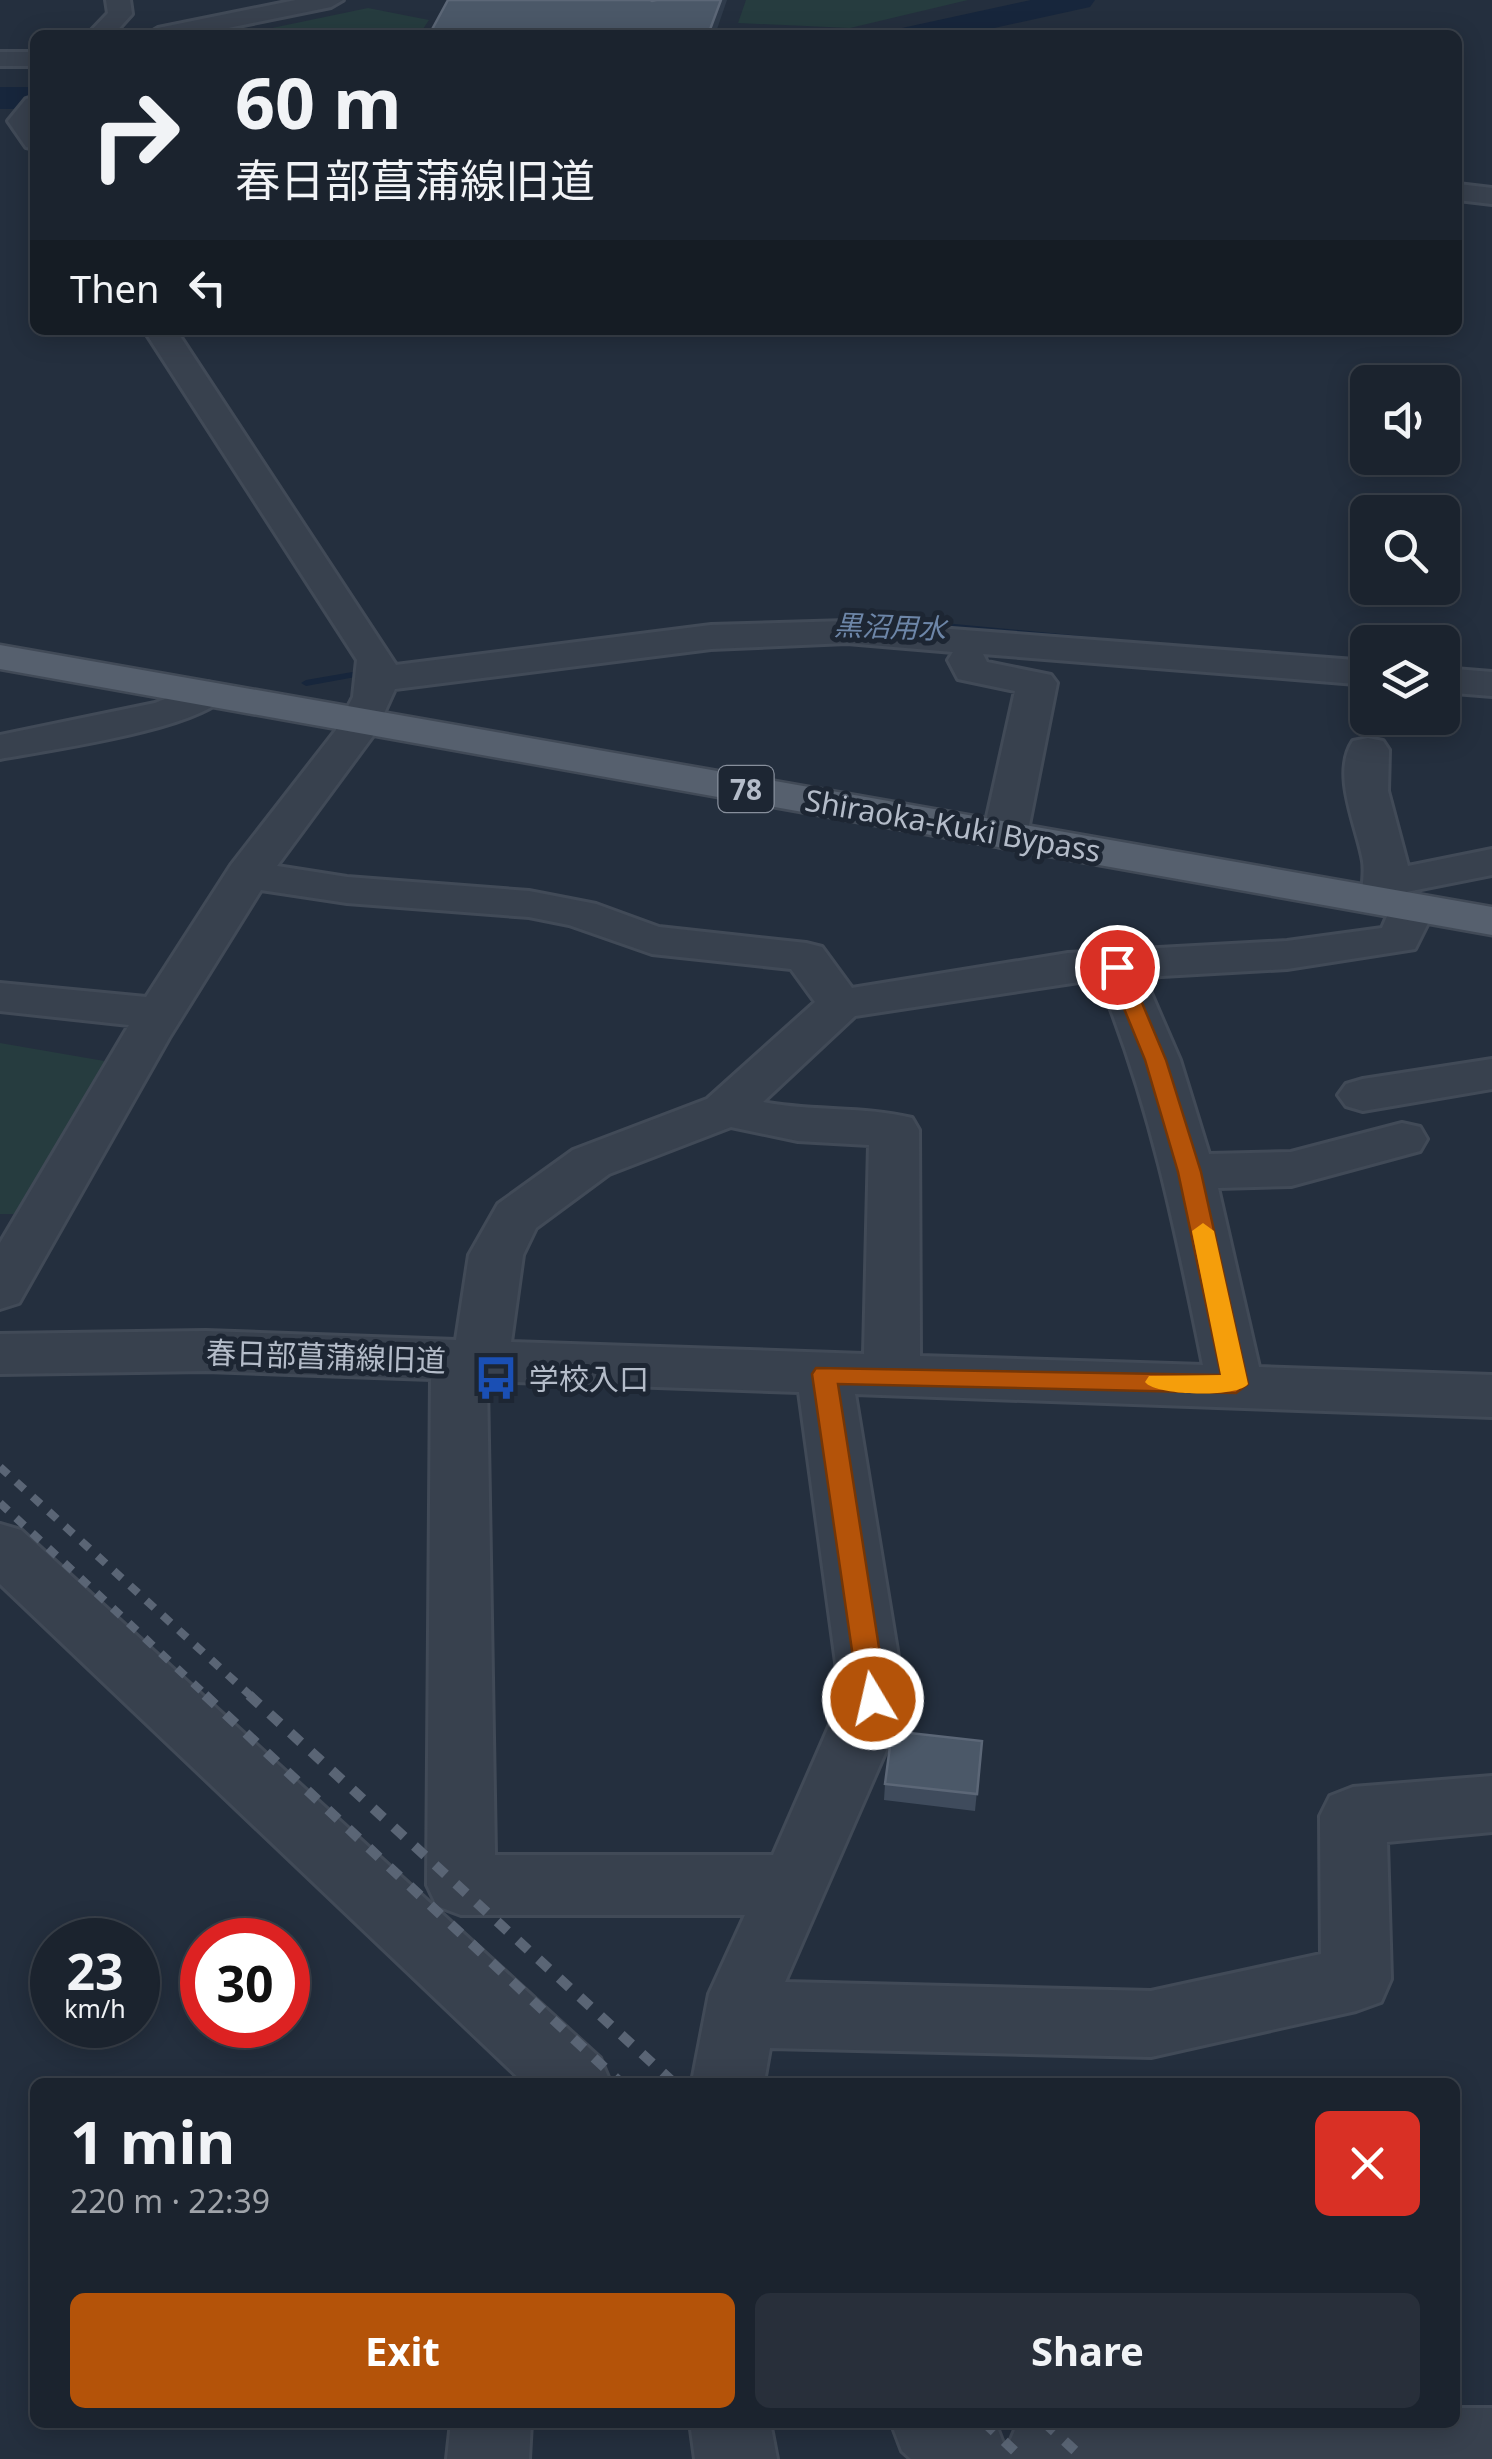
<!DOCTYPE html>
<html lang="en">
<head>
<meta charset="utf-8">
<style>
  :root { --surface:#1b232e; --page:#282f3a; --text:#f1f3f6; --muted:#a0a4aa; --line:#39404a; --accent:#b45309 }
  body { margin:0; font-family:"Noto Sans","Noto Sans JP",sans-serif; background:var(--page); color:var(--text); height:100vh; display:flex; flex-direction:column; font-size:38px; white-space:nowrap }
  * { box-sizing:border-box; margin:0 }
  p { font-size:32px; color:var(--muted) }
  .icon { flex:none; width:55px; height:55px; fill:none; stroke:currentColor; stroke-width:2; stroke-linecap:round; stroke-linejoin:round }
  .map { position:relative; flex:1; overflow:hidden }
  .sheet { position:absolute; left:30px; top:2078px; width:1430px; height:350px; display:flex; flex-direction:column; background:var(--surface); border-radius:15px; box-shadow:0 5px 25px #0003,0 0 0 2px var(--line) }
  .sheet>* { flex:none }
  .banner { position:absolute; left:30px; top:30px; width:1432px; height:305px; border-radius:15px; box-shadow:0 5px 25px #0003,0 0 0 2px var(--line); background:#1b232e; color:var(--text); overflow:hidden }
  .tools { position:absolute; left:1350px; top:365px; display:grid; gap:20px }
  .tools a { display:grid; place-items:center; width:110px; height:110px; border-radius:15px; background:var(--surface); box-shadow:0 5px 25px #0003,0 0 0 2px var(--line); font-size:50px }
  .speed { position:absolute; left:30px; top:1918px; display:flex; gap:20px; font-size:50px; font-weight:700; text-align:center }
  .speed>* { display:grid; place-content:center; width:130px; height:130px; border-radius:50%; background:var(--surface); box-shadow:0 5px 25px #0003,0 0 0 2px var(--line); line-height:1 }
  .speed small { font-size:25px; font-weight:400 }
  .speed .limit { border:15px solid #d22; background:#fff; color:#111 }
  .pin { position:absolute; display:grid; place-items:center; width:85px; height:85px; color:#fff; margin:-42px; border:5px solid #fff; border-radius:50%; box-shadow:0 2px 10px #0007 }
  .me { position:absolute; width:110px; margin:-55px; rotate:351deg; stroke-linejoin:round; filter:drop-shadow(0 0 8px #0008) }
  .turn { display:flex; align-items:center; gap:35px; height:210px; padding:0 40px; font-size:45px }
  .turn .icon { width:130px; height:130px; stroke-width:2.5 }
  .turn b { display:block; font-size:70px; line-height:85px }
  .then { display:flex; align-items:center; height:95px; padding:0 40px; background:#0003; gap:20px; font-size:38px }
  .round { display:grid; place-items:center; flex:none; width:105px; height:105px; border-radius:15px; background:var(--page) }
  .head { display:flex; align-items:center; justify-content:space-between; height:170px; padding:0 40px }
  h1 { font-size:60px; font-weight:700; line-height:75px }
  .cta { display:flex; gap:20px; margin-top:auto; padding:20px 40px }
  .cta a { flex:1; height:115px; border-radius:15px; background:var(--accent); color:#fff; font-size:40px; font-weight:700; line-height:115px; text-align:center }
  .cta a+a { background:var(--page); color:var(--text) }
  .map>svg:first-child { display:block }
  .green { fill:#263c3f }
  .lines { fill:none; stroke-linecap:round; stroke-linejoin:round }
  .stream { fill:#17263c; fill-rule:evenodd }
  .river { fill:#17263c; fill-rule:evenodd }
  .minor-casing { stroke:#414a57; stroke-width:6 }
  .major-casing { stroke:#414a57; stroke-width:5 }
  .minor { fill:#38414e; fill-rule:evenodd }
  .major { fill:#56606e; fill-rule:evenodd }
  .rail-far1 { stroke:#5a6575; stroke-width:8; stroke-dasharray:11 11; stroke-linecap:butt }
  .rail { stroke:#5a6575; stroke-width:10; stroke-dasharray:14 14; stroke-linecap:butt }
  .wall { fill:#3f4b5c }
  .shaded-wall { fill:#2f3b4b }
  .building { fill:#4b5868; stroke:#5c6777; stroke-width:2.5 }
  .route { fill:#b45309; stroke:#753606; stroke-width:2.5 }
  .slow { fill:#f59e0b }
  .labels { text-anchor:middle; dominant-baseline:central; stroke-width:10; stroke-linejoin:round; paint-order:stroke }
  .far-water-label { font-size:28px; font-style:italic; fill:#6d86a8; stroke:#1d2633 }
  .shield { fill:#1d2633; stroke:#878f9c; stroke-width:2.5 }
  .shield-label { font-size:28px; font-weight:bold; fill:#b4bcc9 }
  .street-label { font-size:30px; fill:#b4bcc9; stroke:#1d2633 }
  .poi-label { font-size:30px; fill:#b4bcc9; stroke:#1d2633; text-anchor:start }
</style>
</head>
<body>
<div class="map">
<svg width="1492" height="2459" viewBox="0 0 1492 2459">
  <rect width="100%" height="100%" fill="#242f3e"/>
  <g class="green">
    <polygon points="746,0 968,0 850,28 738,23"/>
    <polygon points="368,8 429,20 419,35 238,35"/>
    <polygon points="0,1043 116,1063 22,1214 0,1214"/>
  </g>
  <g class="lines">
    <g class="stream">
      <polygon points="873,621 923,621 1103,638 1108,641 1103,644 923,627 870,626 868,624"/>
      <polygon points="358,671 361,672 361,676 306,686 301,683 306,680"/>
    </g>
    <g class="river">
      <polygon points="1031,0 1095,0 1090,7 962,35 897,35 902,28"/>
      <rect x="0" y="87" width="35" height="22"/>
    </g>
    <g class="minor-casing">
      <g id="minor">
        <polygon points="106,0 130,0 132,14 113,35 87,35 108,13"/>
        <polygon points="296,0 343,0 331,7 194,35 146,35 158,28"/>
        <rect x="0" y="52" width="35" height="14"/>
        <polygon points="35,96 35,149 26,147 8,121 26,99"/>
        <polygon points="1458,184 1492,188 1492,204 1458,200"/>
        <path d="M144,330H176L396,665L711,625L847,621L1368,661V685L983,654L987,662L1051,675L1057,683L1027,835L1020,844L1005,848L990,844L983,835L1015,691L958,679L948,660L953,652L847,643L711,649L395,689L375,733L277,866L347,877L529,891L596,904L659,927L806,943L822,947L852,988L1068,953L1287,941L1382,928L1388,914L1367,911L1361,902C1362,889 1365,874 1363,861C1357,826 1331,774 1353,741L1368,738L1383,741L1389,750L1388,791L1408,866L1492,849V875L1406,892V896L1430,897L1436,907L1415,949L1287,969L1144,977L1180,1060L1209,1154L1291,1152L1402,1123L1420,1127L1427,1139L1420,1151L1291,1186L1218,1188L1259,1367L1492,1375V1417L855,1394L905,1699L885,1753L785,1982L1151,1991L1321,1954L1320,1816L1330,1796L1353,1787L1492,1776V1832L1387,1842L1391,1979L1381,2002L1356,2011L1151,2057L770,2048L764,2082H692L709,1994L745,1915H461L437,1906L427,1885L431,1379L206,1371L0,1374V1334L206,1331L456,1340L469,1255L498,1204L573,1150L707,1099L815,1002L791,969L652,954L569,925L529,917L347,903L261,890L169,1038L19,1303L0,1309V1243L129,1025L0,1011V983L146,997L231,865L336,730L353,697L357,660ZM1099,979C1151,1106 1176,1232 1203,1365L920,1356L919,1130L912,1118C864,1106 812,1112 763,1102L855,1016ZM731,1127L798,1141L869,1145L864,1354L511,1342L523,1255L536,1228L609,1174ZM487,1381L799,1392L841,1699L773,1855H495Z"/>
        <polygon points="1442,668 1492,672 1492,696 1442,692"/>
        <path d="M207,682L221,686L227,694C203,729 47,750 0,759V735L155,703Z"/>
        <polygon points="1492,1059 1492,1089 1363,1111 1346,1106 1338,1095 1346,1084 1363,1079"/>
        <polygon points="0,1524 21,1530 600,2058 610,2082 523,2082 0,1584"/>
        <polygon points="1455,2408 1492,2408 1492,2459 911,2459 902,2451 891,2422 990,2422 998,2430 1006,2451 1015,2430 1034,2422 1455,2422"/>
        <polygon points="451,2422 531,2422 529,2459 447,2459"/>
        <polygon points="690,2422 770,2422 777,2459 695,2459"/>
      </g>
    </g>
    <g class="major-casing">
      <polygon id="major" points="0,645 1492,907 1492,935 0,669"/>
    </g>
    <use href="#minor" class="minor"/>
    <use href="#major" class="major"/>
    <g class="rail-far1">
      <polyline points="0,1467 252,1697"/>
      <polyline points="0,1503 208,1697"/>
    </g>
    <g class="rail">
      <polyline points="205,1695 620,2082"/>
      <polyline points="249,1695 673,2082"/>
      <polyline points="984,2422 1023,2459"/>
      <polyline points="1044,2422 1084,2459"/>
    </g>
  </g>
  <polygon class="wall" points="982,1741 975,1811 884,1800 885,1784"/>
  <polygon class="shaded-wall" points="721,0 727,0 715,35 708,35"/>
  <g class="building">
    <polygon points="448,0 650,0 652,1 657,0 721,0 708,35 429,35"/>
    <polygon points="892,1731 982,1741 977,1794 885,1784"/>
  </g>
  <polygon class="route" points="1117,961 1127,967 1166,1060 1201,1172 1248,1384 1236,1393 838,1384 887,1699 882,1707 873,1710 863,1707 859,1699 812,1374 816,1368 1221,1375 1178,1172 1145,1060 1107,967"/>
  <path class="slow" d="M1203,1223L1214,1231L1248,1384C1238,1398 1155,1396 1145,1382L1149,1376L1221,1375L1192,1231Z"/>
  <defs>
    <g id="bus-bare" transform="scale(3.45)"><path d="M-5-6H5V4H4V6H2V4H-2V6H-4V4H-5ZM-3.5-4V0h7V-4ZM-3.5 1.2v1.5H-2V1.2ZM2 1.2v1.5H3.5V1.2Z" fill="#1a4fb4" stroke="#1d2633" stroke-width="2.5" paint-order="stroke"/></g>
  </defs>
  <g fill-rule="evenodd">
    <use href="#bus-bare" x="496" y="1378"/>
  </g>
  <g class="labels">
    <g class="far-water-label">
      <text transform="translate(890 626) rotate(2)">黒沼用水</text>
    </g>
    <rect class="shield" x="718.5" y="766" width="55" height="46" rx="8"/>
    <g class="shield-label">
      <text x="746" y="789">78</text>
    </g>
    <g class="street-label">
      <text transform="translate(953 825) rotate(10)">Shiraoka-Kuki Bypass</text>
      <text transform="translate(326 1356) rotate(2)">春日部菖蒲線旧道</text>
    </g>
    <g class="poi-label">
      <text x="529" y="1378">学校入口</text>
    </g>
  </g>
</svg>
<div class="tools">
<a><svg class="icon" aria-label="sound" viewBox="0 0 24 24"><path d="M4 9h4l5-4v14l-5-4H4zM17 9q2 3 0 6"/></svg></a>
<a><svg class="icon" aria-label="search" viewBox="0 0 24 24"><circle cx="10" cy="10" r="6"/><path d="M15 15l6 6"/></svg></a>
<a><svg class="icon" aria-label="layers" viewBox="0 0 24 24"><path d="M12 4l9 5-9 5-9-5zM3 14l9 5 9-5"/></svg></a>
</div>
<div class="speed"><div>23<small>km/h</small></div><div class="limit">30</div></div>
<div class="pin" style="left:1117px;top:967px;background:#d93025"><svg class="icon" aria-label="arrive" viewBox="0 0 24 24"><path d="M6 21V4h12l-3 4 3 4H6"/></svg></div>
<svg class="me" style="left:873px;top:1699px" viewBox="-20 -20 40 40"><circle r="17" fill="#b45309" stroke="#fff" stroke-width="3"/><path d="M0-11L8 9 0 5-8 9z" fill="#fff"/></svg>
<div class="banner">
<div class="turn"><svg class="icon" aria-label="right" viewBox="0 0 24 24"><path d="M7 20v-9h11M14 6l5 5-5 5"/></svg><div><b>60 m</b>春日部菖蒲線旧道</div></div>
<div class="then">Then<svg class="icon" aria-label="left" viewBox="0 0 24 24"><path d="M17 20v-9H6M10 6l-5 5 5 5"/></svg></div>
</div>
<section class="sheet">
<div class="head"><div><h1>1 min</h1><p>220 m · 22:39</p></div><a class="round" style="background:#d93025;color:#fff"><svg class="icon" aria-label="close" viewBox="0 0 24 24"><path d="M6 6l12 12M18 6L6 18"/></svg></a></div>
<div class="cta"><a>Exit</a><a>Share</a></div>
</section>
</div>
</body>
</html>
